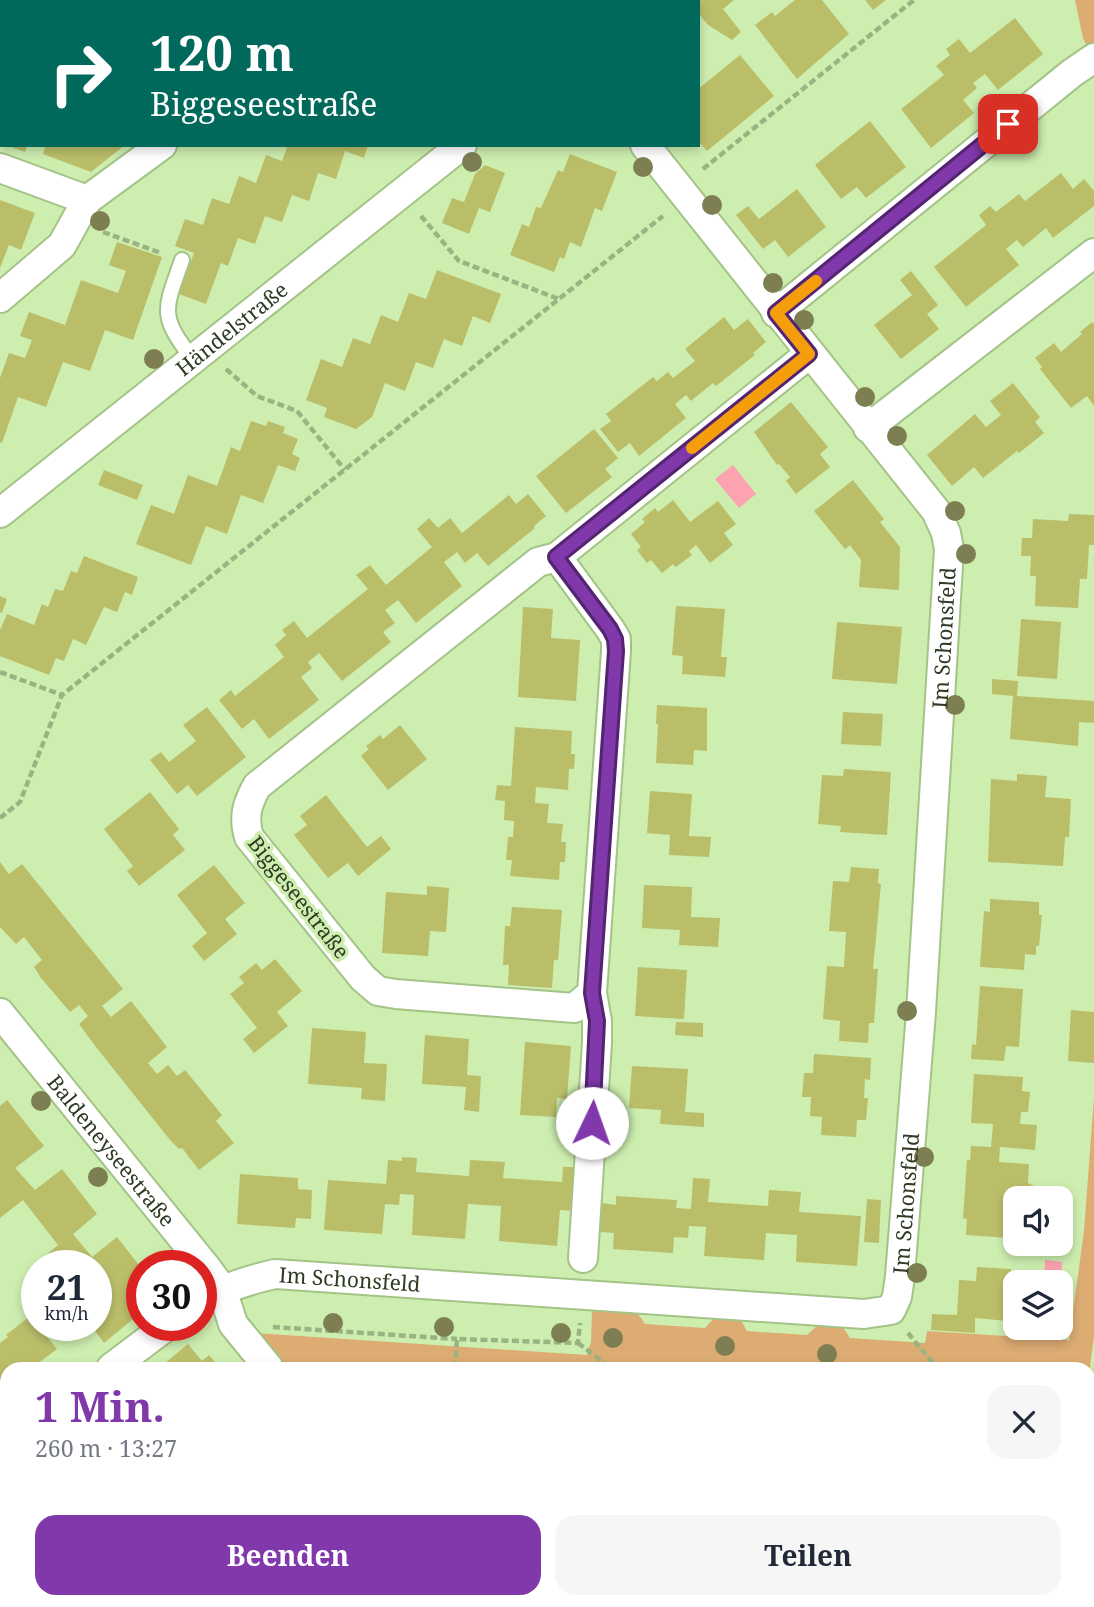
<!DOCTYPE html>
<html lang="de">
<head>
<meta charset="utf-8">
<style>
  :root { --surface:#fff; --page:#f6f6f7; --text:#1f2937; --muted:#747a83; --accent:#8038ab }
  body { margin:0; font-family:"Noto Serif",serif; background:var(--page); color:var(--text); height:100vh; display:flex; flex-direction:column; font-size:26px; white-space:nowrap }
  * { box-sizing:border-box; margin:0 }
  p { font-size:23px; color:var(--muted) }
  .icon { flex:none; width:38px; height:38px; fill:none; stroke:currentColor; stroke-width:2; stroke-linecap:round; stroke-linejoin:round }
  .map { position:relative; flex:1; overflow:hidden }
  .side { position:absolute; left:0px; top:1362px; width:1096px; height:247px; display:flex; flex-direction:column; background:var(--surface); border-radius:21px 21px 0 0; box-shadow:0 4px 10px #0003 }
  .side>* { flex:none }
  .hud { position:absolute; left:0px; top:0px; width:700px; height:147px; box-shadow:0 4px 10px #0003; background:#00695c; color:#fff; overflow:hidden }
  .tools { position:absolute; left:1003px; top:1186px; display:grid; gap:14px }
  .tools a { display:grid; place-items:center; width:70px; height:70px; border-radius:14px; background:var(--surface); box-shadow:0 4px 10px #0003; font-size:35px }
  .speed { position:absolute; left:21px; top:1250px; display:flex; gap:14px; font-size:35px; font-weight:700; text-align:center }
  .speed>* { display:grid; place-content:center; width:91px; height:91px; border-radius:50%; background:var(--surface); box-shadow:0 4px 10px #0003; line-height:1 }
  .speed small { font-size:18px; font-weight:400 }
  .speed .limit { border:10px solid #d22; background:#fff; color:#111 }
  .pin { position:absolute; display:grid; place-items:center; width:60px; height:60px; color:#fff; margin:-30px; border-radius:14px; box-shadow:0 4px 10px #0006 }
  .me { position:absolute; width:77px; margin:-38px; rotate:3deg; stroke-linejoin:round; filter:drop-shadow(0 0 5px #0008) }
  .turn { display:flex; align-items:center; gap:24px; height:147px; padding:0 35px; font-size:32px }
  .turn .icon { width:91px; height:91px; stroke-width:2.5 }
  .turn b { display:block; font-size:49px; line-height:60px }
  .round { display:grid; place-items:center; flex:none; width:74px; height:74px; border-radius:21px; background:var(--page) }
  .summary { display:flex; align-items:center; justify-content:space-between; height:119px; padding:0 35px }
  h1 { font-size:42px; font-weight:700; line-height:52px; color:var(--accent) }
  .action { display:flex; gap:14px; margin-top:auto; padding:14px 35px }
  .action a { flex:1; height:80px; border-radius:21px; background:var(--accent); color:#fff; font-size:28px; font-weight:700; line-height:80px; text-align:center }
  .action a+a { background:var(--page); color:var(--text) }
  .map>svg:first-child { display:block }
  .green { fill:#dcac73 }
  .water { fill:#fda2af }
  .building { fill:#bbbe69 }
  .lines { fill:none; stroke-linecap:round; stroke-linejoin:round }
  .service-casing { stroke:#a4c387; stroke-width:18 }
  .minor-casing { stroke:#a4c387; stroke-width:32 }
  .path { stroke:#9ab381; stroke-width:4.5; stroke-dasharray:7 3.5; stroke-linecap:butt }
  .service { stroke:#fff; stroke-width:14 }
  .minor { stroke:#fff; stroke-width:28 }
  .tree { fill:#7d7f52 }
  .route-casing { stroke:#53246f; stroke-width:18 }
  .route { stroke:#8038ab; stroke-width:12 }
  .slow { stroke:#f59e0b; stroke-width:12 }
  .labels { text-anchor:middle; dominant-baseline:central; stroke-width:7; stroke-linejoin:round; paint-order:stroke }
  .street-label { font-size:21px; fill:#2f3b23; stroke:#ceeeb0 }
</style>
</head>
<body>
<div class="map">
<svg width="1094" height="1607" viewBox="0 0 1094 1607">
  <rect width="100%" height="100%" fill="#ceeeb0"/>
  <g class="green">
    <polygon points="1075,0 1094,0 1094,52 1091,54 1083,38"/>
    <polygon points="1094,1097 1094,1336 1089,1375 1088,1368 282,1368 254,1333 587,1355 591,1342 592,1309 636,1311 645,1324 705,1328 716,1316 739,1317 747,1331 807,1335 820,1323 841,1324 850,1338 925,1343 927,1331 1069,1340 1084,1231"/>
    <polygon points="1094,1447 1094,1583 1089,1590 1088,1453"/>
    <polygon points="965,1601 1079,1601 1075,1607 960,1607"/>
  </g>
  <g class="water">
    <polygon points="733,465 756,494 739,508 715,479"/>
    <polygon points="1045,1260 1062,1262 1061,1284 1044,1283"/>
  </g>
  <g class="building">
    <polygon points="698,0 734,0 723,9 741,32 732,40 708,25 698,13"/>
    <polygon points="795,0 822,0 849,34 797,79 755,25 772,12 775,16"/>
    <polygon points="865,0 886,0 873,10"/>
    <polygon points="1015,18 1043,54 998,90 985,74 973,83 977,88 963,100 974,113 931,148 901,109 944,75 936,66 950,55 946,49 959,39 970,53"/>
    <polygon points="740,55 774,96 707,151 698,141 698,89"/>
    <polygon points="870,121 906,167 866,198 857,187 841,199 815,165"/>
    <polygon points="6,145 27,145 25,152"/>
    <polygon points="46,145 125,145 91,172 43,154"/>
    <polygon points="288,145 368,145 364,158 345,151 336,179 318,173 309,201 292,195 282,222 265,216 255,244 238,238 228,266 221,263 206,304 179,294 194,253 175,246 185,219 203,225 212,198 229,204 239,176 256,183 266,155 282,161"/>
    <polygon points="570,154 617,172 602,211 595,208 581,247 570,242 564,259 560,257 554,272 510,255 522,224 529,227 536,207 541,208 558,170 563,172"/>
    <polygon points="485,165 505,173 490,212 479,208 469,234 442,223 452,198 464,202 475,174"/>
    <polygon points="1061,173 1073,189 1084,179 1094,191 1094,206 1053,238 1046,228 1023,247 1017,240 1006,249 1019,265 966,307 934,267 986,225 979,215 990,206 996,212 1019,194 1025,201"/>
    <polygon points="797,189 826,227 788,257 775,240 763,249 736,215 748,206 759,219"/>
    <polygon points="0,200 35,213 21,250 9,245 0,268"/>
    <polygon points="117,242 162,257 133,340 105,330 90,371 63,362 46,407 18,397 2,443 0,442 0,378 9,353 25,358 32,340 20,336 29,312 65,325 81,280 118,293 126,271 109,265"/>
    <polygon points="437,270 501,294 490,323 473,316 462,346 444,339 433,368 416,362 405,391 385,383 372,417 356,429 324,417 327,408 306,400 321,359 342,367 353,338 370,344 381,315 398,322 409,293 426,299"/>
    <polygon points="911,271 938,305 927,314 939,329 901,359 874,325 912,295 900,280"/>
    <polygon points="724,317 734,330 748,319 766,342 753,353 755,355 716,386 713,383 691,401 686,395 675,404 686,418 639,456 630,443 618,452 600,429 611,421 606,414 653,377 657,381 668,372 673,378 695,361 685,349"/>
    <polygon points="1092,322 1094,324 1094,406 1087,396 1071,408 1040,369 1042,367 1035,358 1054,343 1061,352 1082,334 1080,332"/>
    <polygon points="1013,383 1040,417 1035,422 1044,433 1019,453 1017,451 983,478 974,467 952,486 927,455 975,414 986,427 1001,415 990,401"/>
    <polygon points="791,402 828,447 820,454 830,467 796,494 786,481 790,477 779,464 777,465 754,432"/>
    <polygon points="251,421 266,426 268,421 285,427 283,433 298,439 292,454 300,458 295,471 278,465 263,503 241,495 227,534 206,526 191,565 136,544 151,505 174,514 188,475 217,486 231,447 240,451"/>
    <polygon points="594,429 618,458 605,469 612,477 566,513 536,476"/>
    <polygon points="104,470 143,485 137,500 98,485"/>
    <polygon points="853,480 884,519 880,522 900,547 899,590 859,587 861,560 850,545 845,549 814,511"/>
    <polygon points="528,494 546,516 534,526 535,528 488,566 477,553 465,563 457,552 444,562 462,586 416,623 398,600 385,610 395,623 383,632 391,642 342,681 319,653 308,662 312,668 301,677 319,700 269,739 254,719 242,729 219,700 231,690 235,696 284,657 275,645 286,635 282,630 294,621 307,638 368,589 356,575 370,565 386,585 432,547 417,529 429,518 438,528 450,518 462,533 509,495 516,504"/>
    <polygon points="673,500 690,522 718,501 736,524 724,533 733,545 710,563 696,545 689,551 692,555 676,567 673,564 662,573 651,560 647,563 637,550 641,547 631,534 645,522 642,519 655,508 658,512"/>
    <polygon points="1069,514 1094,515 1094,545 1089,545 1087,579 1080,579 1078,608 1035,606 1036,576 1030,576 1031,556 1021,556 1022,538 1032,538 1033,519 1068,521"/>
    <polygon points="84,556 138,577 132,595 125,592 117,612 104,607 86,645 73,639 64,661 56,658 49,675 0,656 0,630 7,614 34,625 42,604 48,607 55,589 63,591 71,571 77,573"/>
    <polygon points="0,596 7,599 2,613 0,612"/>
    <polygon points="676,606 725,609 721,657 727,657 725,677 682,674 683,656 672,655"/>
    <polygon points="523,607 553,609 551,638 580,640 576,701 518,697"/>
    <polygon points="1021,619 1061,622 1057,679 1017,676"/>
    <polygon points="837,622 902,627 897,684 832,679"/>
    <polygon points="992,679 1018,681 1017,696 1094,701 1094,723 1079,722 1078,746 1010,739 1013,696 992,694"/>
    <polygon points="657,705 707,708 707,751 694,750 693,765 656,763 658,724 656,724"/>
    <polygon points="207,707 246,757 197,796 188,785 177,794 150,760 161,752 169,762 196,741 183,725"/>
    <polygon points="843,712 883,714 881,746 841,744"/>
    <polygon points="400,725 427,759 388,790 361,756 369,749 366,746 380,735 383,739"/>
    <polygon points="515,727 572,731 571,754 575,754 574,769 569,769 568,790 536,787 535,803 549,804 547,823 563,824 561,842 566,842 565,862 560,862 559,880 510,876 512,860 506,860 508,837 513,837 514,821 504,820 505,801 495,800 497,785 511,786"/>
    <polygon points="844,769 891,772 887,835 840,832 841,826 818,824 822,775 843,776"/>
    <polygon points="1017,774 1047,776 1045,797 1071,799 1069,837 1065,837 1063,866 988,862 991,779 1017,781"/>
    <polygon points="650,791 692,794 689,836 711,837 709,857 669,855 670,835 647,833"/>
    <polygon points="150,792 179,829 173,835 185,850 139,886 127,871 133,866 104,829"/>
    <polygon points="326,795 367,847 381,836 391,849 358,876 348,863 328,878 294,835 307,825 300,816"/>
    <polygon points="0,862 9,874 22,864 123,989 102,1006 111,1017 131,1001 167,1047 148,1063 157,1074 168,1065 177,1076 185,1070 222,1115 216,1121 234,1143 199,1170 182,1148 179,1149 170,1140 96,1047 79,1024 88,1016 79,1005 70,1012 41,978 34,967 42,960 24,937 16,944 0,927"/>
    <polygon points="214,865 245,903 225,919 237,934 204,961 192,946 207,933 177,895"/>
    <polygon points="851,867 879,869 878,883 881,884 873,969 878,969 874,1023 869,1023 868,1043 839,1041 840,1021 823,1019 827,966 844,967 846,932 829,931 833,881 849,882"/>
    <polygon points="644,885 692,887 691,917 720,918 718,947 679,945 680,930 642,928"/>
    <polygon points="427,886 449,888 446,932 430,931 428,956 382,953 386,892 427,895"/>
    <polygon points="990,899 1039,902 1039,915 1042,915 1039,946 1036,946 1036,955 1025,954 1024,970 980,967 984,911 990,912"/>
    <polygon points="512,907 562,910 558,960 554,960 552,988 508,985 509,965 503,965 505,926 510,926"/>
    <polygon points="275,959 302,991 277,1012 288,1026 254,1053 243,1039 257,1028 230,994 244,983 239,977 256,963 262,970"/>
    <polygon points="638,967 687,970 684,1019 635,1016"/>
    <polygon points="980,986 1023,989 1019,1047 1006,1046 1004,1061 971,1059 972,1044 976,1045"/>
    <polygon points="1071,1010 1094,1012 1094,1063 1068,1061"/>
    <polygon points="676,1022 703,1023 703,1037 675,1035"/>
    <polygon points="312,1028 366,1032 364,1063 387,1064 385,1101 361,1099 362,1088 308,1084"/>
    <polygon points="425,1035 469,1039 467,1075 481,1076 479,1112 464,1110 466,1087 422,1084"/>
    <polygon points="525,1042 571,1046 567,1099 557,1098 556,1117 520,1115"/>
    <polygon points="814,1054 871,1058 870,1080 865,1079 864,1098 868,1098 866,1120 857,1120 856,1137 821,1135 822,1117 810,1116 811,1097 802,1097 804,1073 813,1073"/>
    <polygon points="632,1066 688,1069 685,1112 704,1113 704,1127 660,1124 661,1110 629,1108"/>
    <polygon points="974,1074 1023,1077 1022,1091 1030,1092 1028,1112 1021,1112 1020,1124 1037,1125 1035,1150 1000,1147 999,1162 1029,1164 1028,1183 1034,1186 1037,1192 1036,1199 1015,1199 1015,1222 1010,1221 1009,1238 966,1235 967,1219 963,1218 967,1160 970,1160 971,1146 991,1147 993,1124 971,1123"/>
    <polygon points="7,1100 44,1146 15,1168 35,1190 62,1169 97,1214 73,1234 92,1257 117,1237 142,1269 142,1291 127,1302 138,1315 104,1343 93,1328 102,1320 96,1314 96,1265 42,1265 39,1261 58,1245 23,1200 0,1218 0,1106"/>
    <polygon points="402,1157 417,1158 416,1172 469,1176 470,1160 505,1162 503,1178 562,1182 563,1167 577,1167 575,1211 560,1210 557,1246 499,1241 501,1206 468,1204 465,1239 412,1235 414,1195 400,1194 399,1205 385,1204 382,1234 324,1230 328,1180 386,1184 388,1160 402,1161"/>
    <polygon points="240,1174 298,1178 298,1189 312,1190 311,1219 296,1218 295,1228 237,1224"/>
    <polygon points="693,1178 710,1179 708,1202 768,1206 769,1190 801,1192 799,1212 861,1216 857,1266 796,1262 797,1235 766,1233 764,1260 704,1256 706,1227 689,1226 688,1238 674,1237 673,1253 613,1249 614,1233 600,1232 602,1203 616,1205 616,1196 677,1200 676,1208 691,1209"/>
    <polygon points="867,1199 881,1200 879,1243 864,1242"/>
    <polygon points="977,1267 1011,1269 1010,1284 1015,1284 1015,1319 1008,1319 1007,1321 975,1318 975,1333 931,1330 932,1314 957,1315 959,1280 976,1281"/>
    <polygon points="30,1316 57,1349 32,1368 7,1368 7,1392 0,1398 0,1343 8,1337 6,1335"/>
    <polygon points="188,1344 202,1361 209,1355 220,1368 159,1368"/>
    <polygon points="7,1519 7,1585 0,1591 0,1525"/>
    <polygon points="346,1601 385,1601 390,1607 350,1607"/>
    <polygon points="552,1601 569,1601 576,1607 548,1607"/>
    <polygon points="741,1601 802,1601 809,1607 736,1607"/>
  </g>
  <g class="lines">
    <g class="service-casing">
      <path id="service" d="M182,260C165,309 158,315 193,359"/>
    </g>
    <g class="minor-casing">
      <g id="minor">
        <polyline points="160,0 165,2"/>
        <polyline points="534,0 536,2"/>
        <polyline points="630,2 633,0"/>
        <polyline points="0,168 87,200"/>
        <polyline points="0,298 62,245 87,200 162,145"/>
        <polyline points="776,313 1072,73 1094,58"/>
        <polyline points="868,428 1094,253"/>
        <path id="s1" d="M0,513L462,145"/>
        <polyline points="557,557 610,629 616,639 616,651 592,993 597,1021 597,1043 583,1258"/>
        <path d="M592,993L574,1008L396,994L378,991L363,978L249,837C243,817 247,804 257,786L538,562L557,557L809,354"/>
        <path id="s2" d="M0,1013L206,1267L222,1289L233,1324L269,1368"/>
        <path id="s3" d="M201,1301C225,1287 248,1280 275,1274L864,1314L891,1310L897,1297L900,1276L921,1012L949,549L946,533L936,511L645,145"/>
        <polyline points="111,1368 168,1325"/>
        <polyline points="0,1456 7,1465"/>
        <polyline points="113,1601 117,1607"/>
        <polyline points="456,1601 460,1607"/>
        <polyline points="672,1607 676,1601"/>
      </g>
    </g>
    <g class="path">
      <polyline points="703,169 914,0"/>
      <polyline points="421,216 459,261 559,299"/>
      <polyline points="103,232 161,253"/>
      <polyline points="226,369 257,396 297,411 345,470"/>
      <polyline points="0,672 62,695"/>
      <polyline points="0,818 20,802 62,695 663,216"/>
      <polyline points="273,1327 457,1339"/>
      <polyline points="908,1333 937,1368"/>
      <polyline points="578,1343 611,1368"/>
      <polyline points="455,1368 457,1339 578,1343 580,1323"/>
      <polyline points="1088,1405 1094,1407"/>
      <polyline points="1088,1425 1094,1415"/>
      <polyline points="946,1607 950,1601"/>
    </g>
    <use href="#service" class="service"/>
    <use href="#minor" class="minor"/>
  </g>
  <g class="tree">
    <circle cx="472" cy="162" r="10"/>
    <circle cx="643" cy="167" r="10"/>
    <circle cx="712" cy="205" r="10"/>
    <circle cx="100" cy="221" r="10"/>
    <circle cx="773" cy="283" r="10"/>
    <circle cx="804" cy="320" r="10"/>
    <circle cx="154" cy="359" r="10"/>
    <circle cx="865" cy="397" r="10"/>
    <circle cx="897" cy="436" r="10"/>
    <circle cx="955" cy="511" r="10"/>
    <circle cx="966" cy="554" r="10"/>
    <circle cx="955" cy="705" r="10"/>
    <circle cx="907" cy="1011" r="10"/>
    <circle cx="41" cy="1101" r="10"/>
    <circle cx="924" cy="1157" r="10"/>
    <circle cx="98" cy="1177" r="10"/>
    <circle cx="917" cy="1273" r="10"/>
    <circle cx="333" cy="1323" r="10"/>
    <circle cx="444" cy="1327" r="10"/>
    <circle cx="561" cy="1333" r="10"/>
    <circle cx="613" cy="1338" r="10"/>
    <circle cx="725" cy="1346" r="10"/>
    <circle cx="827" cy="1354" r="10"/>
  </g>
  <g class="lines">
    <g class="route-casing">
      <polyline id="route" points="592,1123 597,1021 592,993 616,651 615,639 610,629 556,557 809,354 776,313 1008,124"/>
    </g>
    <use href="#route" class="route"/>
    <polyline class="slow" points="692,448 809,354 776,313 816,281"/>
  </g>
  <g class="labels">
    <g class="street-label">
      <text stroke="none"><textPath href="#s1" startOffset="296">Händelstraße</textPath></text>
      <text stroke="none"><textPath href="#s3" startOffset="1372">Im Schonsfeld</textPath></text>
      <text transform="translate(299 897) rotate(52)">Biggeseestraße</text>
      <text stroke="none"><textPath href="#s2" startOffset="177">Baldeneyseestraße</textPath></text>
      <text stroke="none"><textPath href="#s3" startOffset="805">Im Schonsfeld</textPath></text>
      <text stroke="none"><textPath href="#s3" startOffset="154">Im Schonsfeld</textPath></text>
    </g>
  </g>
</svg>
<div class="tools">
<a><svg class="icon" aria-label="sound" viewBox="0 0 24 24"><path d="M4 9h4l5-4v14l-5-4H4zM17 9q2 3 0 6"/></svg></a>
<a><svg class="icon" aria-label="layers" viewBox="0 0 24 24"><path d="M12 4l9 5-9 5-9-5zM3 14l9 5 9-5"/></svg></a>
</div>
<div class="speed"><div>21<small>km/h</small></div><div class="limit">30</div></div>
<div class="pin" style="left:1008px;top:124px;background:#d93025"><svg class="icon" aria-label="arrive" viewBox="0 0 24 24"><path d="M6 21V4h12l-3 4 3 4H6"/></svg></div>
<svg class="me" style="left:592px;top:1123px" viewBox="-20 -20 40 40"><circle r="19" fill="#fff"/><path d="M0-13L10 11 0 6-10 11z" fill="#8038ab"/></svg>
<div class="hud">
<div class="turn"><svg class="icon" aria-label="right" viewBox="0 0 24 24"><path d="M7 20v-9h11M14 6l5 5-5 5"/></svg><div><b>120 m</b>Biggeseestraße</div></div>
</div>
<section class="side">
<div class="summary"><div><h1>1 Min.</h1><p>260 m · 13:27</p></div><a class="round"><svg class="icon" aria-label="close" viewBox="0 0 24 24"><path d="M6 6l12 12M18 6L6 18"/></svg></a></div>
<div class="action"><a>Beenden</a><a>Teilen</a></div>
</section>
</div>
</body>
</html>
